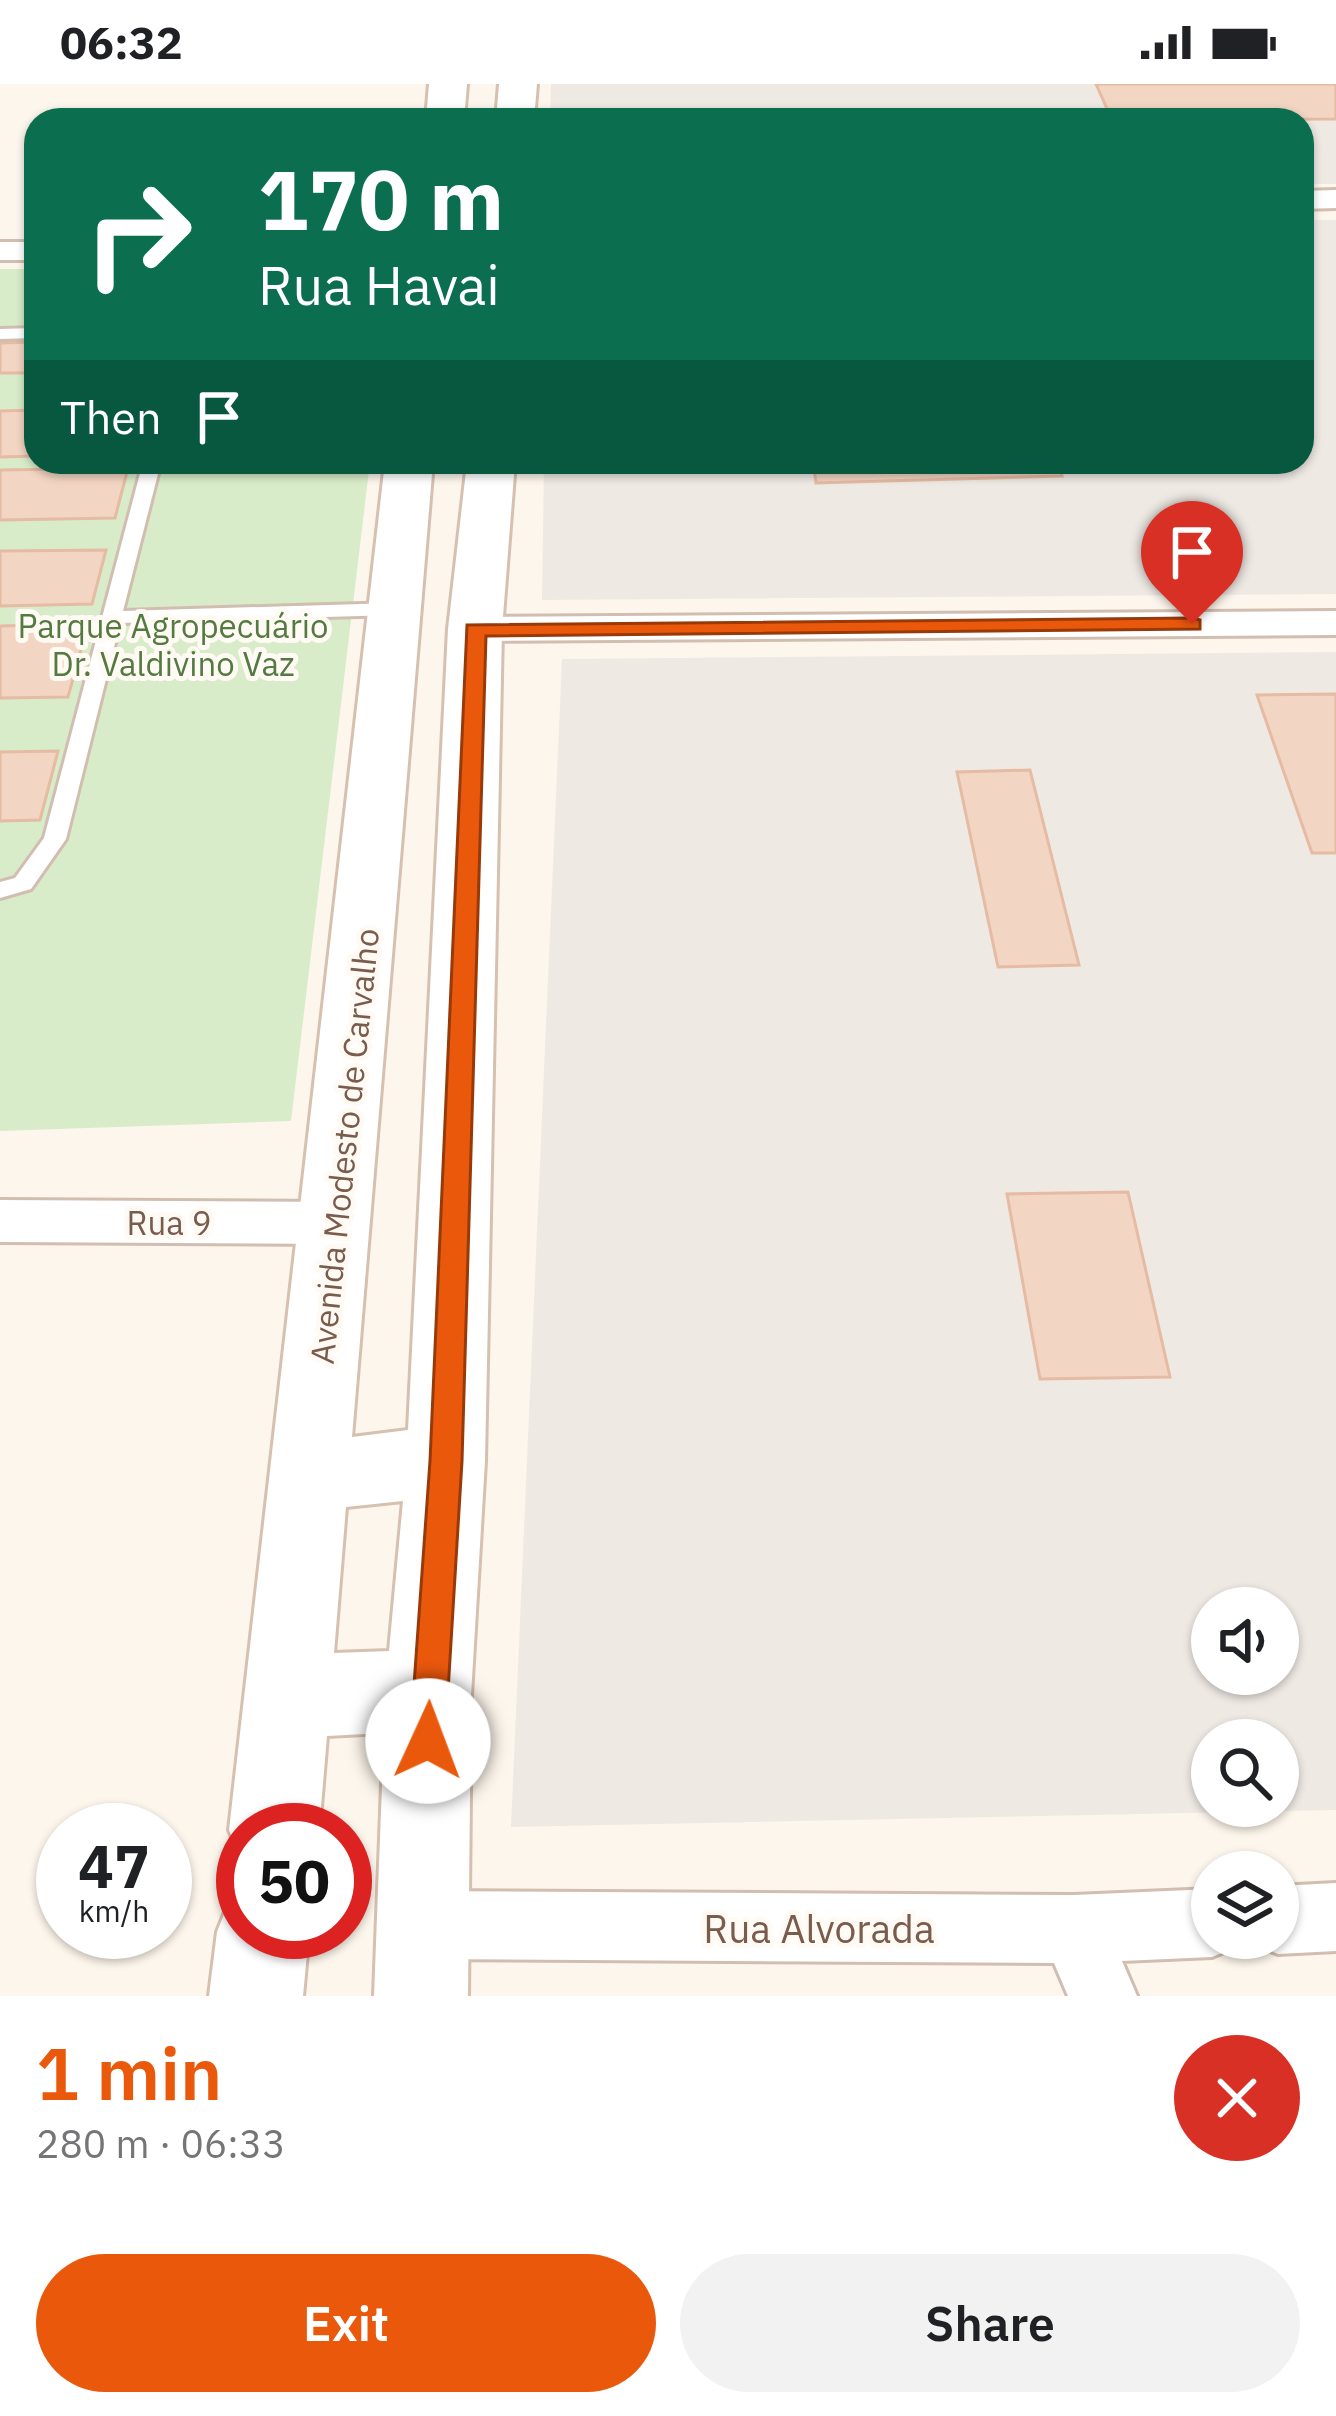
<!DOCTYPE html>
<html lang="en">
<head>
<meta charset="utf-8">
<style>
  :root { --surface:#fff; --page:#f2f2f2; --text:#202124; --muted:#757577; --accent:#ea580c }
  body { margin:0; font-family:"IBM Plex Sans",sans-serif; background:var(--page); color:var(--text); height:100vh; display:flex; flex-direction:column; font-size:45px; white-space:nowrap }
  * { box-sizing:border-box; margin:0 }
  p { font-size:39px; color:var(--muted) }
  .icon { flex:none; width:66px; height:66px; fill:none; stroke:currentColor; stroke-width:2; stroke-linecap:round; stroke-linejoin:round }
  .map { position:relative; height:1912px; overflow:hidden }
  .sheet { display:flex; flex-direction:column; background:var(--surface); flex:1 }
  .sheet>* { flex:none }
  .guide { position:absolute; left:24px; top:24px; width:1290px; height:366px; border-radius:36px; box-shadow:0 3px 9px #0004; background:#0b6e4f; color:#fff; overflow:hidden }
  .fabs { position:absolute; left:1191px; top:1503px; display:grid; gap:24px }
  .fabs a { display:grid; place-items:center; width:108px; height:108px; border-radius:50%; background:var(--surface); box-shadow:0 3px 9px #0004; font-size:60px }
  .speed { position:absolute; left:36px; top:1719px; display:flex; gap:24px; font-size:60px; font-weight:700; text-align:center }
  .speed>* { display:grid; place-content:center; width:156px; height:156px; border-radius:50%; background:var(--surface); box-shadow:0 3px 9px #0004; line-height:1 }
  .speed small { font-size:30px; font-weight:400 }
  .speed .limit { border:18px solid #d22; background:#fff; color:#111 }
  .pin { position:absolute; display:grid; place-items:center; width:102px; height:102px; color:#fff; margin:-123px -51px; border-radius:50% 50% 50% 0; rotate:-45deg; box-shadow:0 0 12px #0007 }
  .pin .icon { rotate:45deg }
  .me { position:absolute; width:132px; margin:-66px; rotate:2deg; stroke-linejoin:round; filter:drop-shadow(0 0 9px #0008) }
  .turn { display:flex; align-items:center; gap:42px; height:252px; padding:0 36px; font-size:54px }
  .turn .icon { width:156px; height:156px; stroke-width:2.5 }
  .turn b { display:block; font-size:84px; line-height:102px }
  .then { display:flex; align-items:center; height:114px; padding:0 36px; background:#0003; gap:24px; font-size:45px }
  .round { display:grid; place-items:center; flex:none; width:126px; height:126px; border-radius:63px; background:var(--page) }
  .summary { display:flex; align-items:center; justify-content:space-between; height:204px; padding:0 36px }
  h1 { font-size:72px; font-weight:600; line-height:90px; color:var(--accent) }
  .button { display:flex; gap:24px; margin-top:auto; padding:24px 36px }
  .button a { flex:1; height:138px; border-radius:72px; background:var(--accent); color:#fff; font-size:48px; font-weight:600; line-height:138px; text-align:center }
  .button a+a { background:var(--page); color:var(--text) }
  .status { display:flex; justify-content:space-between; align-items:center; height:84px; padding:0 60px; background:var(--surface); direction:ltr }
  .status svg { height:33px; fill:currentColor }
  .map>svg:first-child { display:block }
  .industrial { fill:#efe9e4; fill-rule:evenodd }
  .green { fill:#d8ecc9 }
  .building { fill:#f3d5c3; stroke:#e6bba3; stroke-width:3 }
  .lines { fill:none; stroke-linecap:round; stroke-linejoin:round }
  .service-casing { stroke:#d1beb0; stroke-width:6 }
  .minor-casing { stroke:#d1beb0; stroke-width:6 }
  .secondary-casing { stroke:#d6c0b0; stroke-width:6 }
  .service { fill:#fff; fill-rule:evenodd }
  .minor { fill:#fff; fill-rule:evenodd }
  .secondary { fill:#fff; fill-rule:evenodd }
  .route { fill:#ea580c; stroke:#983908; stroke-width:3 }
  .labels { text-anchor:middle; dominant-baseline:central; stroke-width:10; stroke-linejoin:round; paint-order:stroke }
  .park-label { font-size:33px; fill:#537a41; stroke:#fffaf3 }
  .street-label { font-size:33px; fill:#7a5c4d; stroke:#fffaf3 }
  .near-street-label { font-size:39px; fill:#7a5c4d; stroke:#fffaf3 }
</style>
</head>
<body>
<div class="status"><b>06:32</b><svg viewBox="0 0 49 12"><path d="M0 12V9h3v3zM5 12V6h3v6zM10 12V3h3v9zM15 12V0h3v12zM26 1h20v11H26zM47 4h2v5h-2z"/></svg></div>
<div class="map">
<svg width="1336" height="1912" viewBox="0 0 1336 1912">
  <rect width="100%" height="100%" fill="#fdf6ec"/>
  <g class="industrial">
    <polygon points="551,0 1336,0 1336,100 1302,100 1302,36 550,36"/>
    <polygon points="1302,136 1336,136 1336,510 542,516 544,378 1302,378"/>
    <path d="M1336,568V1726L511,1743L562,575ZM1212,1524H1278V1590H1212ZM1212,1656H1278V1722H1212Z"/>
  </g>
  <polygon class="green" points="0,185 36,185 36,378 370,378 291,1037 0,1047"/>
  <g class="building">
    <polygon points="1096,0 1336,0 1336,35 1112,36"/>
    <polygon points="36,258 36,289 0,289 0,259"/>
    <polygon points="36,326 36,372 0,373 0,327"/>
    <polygon points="813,378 1058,378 1062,392 816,399"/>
    <polygon points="128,384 115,434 0,436 0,386"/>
    <polygon points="106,466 92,520 0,522 0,467"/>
    <polygon points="88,540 68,613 0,614 0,542"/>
    <polygon points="1336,610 1336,769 1312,769 1257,611"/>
    <polygon points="58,667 40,736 0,737 0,668"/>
    <polygon points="1030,686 1079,881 998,883 957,688"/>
    <polygon points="1128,1108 1170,1293 1040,1295 1007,1110"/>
  </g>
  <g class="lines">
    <g class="service-casing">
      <g id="service">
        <polygon points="36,244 36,254 0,255 0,245"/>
        <polygon points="143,378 161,378 123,527 395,519 405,525 395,531 120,539 66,755 31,805 0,814 0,798 15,794 44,754"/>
      </g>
    </g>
    <g class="minor-casing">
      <g id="minor">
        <polygon points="1336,106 1336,124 1302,125 1302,107"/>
        <rect x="0" y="158" width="36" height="18"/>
        <polygon points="1336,527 1336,551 475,557 455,545 475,533"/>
        <polygon points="0,1116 338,1118 356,1124 364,1139 356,1154 338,1160 0,1158"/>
        <polygon points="1336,1799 1336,1867 1278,1870 1254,1860 1252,1854 1278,1854 1278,1802"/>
        <polygon points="1212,1805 1212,1854 1239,1854 1236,1863 1212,1873 1122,1877 1137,1912 1068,1912 1054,1879 425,1875 401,1865 391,1841 401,1817 425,1807 1074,1811"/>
      </g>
    </g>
    <g class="secondary-casing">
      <g id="secondary">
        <polygon points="429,0 467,0 464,36 426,36"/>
        <polygon points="499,0 537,0 534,36 496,36"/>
        <path d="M385,378H433L352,1353L408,1346L448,545L467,378H515L502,545L485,1377L471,1611L468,1912H374L384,1649L327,1652L319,1746H243V1778L229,1746ZM403,1417L389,1567L334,1569L346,1423Z"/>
        <polygon points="243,1810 243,1848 309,1848 303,1912 209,1912 217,1848 230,1815"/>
      </g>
    </g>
    <use href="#service" class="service"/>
    <use href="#minor" class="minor"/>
    <use href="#secondary" class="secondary"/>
  </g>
  <polygon class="route" points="1192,534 1200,536 1200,545 486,552 462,1377 445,1657 440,1670 428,1675 415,1670 410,1657 430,1377 467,541"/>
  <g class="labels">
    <g class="park-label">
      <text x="173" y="541">Parque Agropecuário<tspan x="173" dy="38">Dr. Valdivino Vaz</tspan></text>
    </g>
    <g class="street-label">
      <text transform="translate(344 1062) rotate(-84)">Avenida Modesto de Carvalho</text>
      <text x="169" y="1138">Rua 9</text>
    </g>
    <g class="near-street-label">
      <text x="819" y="1844">Rua Alvorada</text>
    </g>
  </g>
</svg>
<div class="fabs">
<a><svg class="icon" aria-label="sound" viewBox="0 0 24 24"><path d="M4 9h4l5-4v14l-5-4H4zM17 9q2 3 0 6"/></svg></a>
<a><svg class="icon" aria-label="search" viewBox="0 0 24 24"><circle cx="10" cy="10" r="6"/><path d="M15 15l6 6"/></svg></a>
<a><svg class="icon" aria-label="layers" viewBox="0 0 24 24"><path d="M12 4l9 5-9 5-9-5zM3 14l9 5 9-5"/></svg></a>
</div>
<div class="speed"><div>47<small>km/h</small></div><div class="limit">50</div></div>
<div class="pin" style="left:1192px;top:540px;background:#d93025"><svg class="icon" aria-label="arrive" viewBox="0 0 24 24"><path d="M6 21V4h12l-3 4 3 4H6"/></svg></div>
<svg class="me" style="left:428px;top:1657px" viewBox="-20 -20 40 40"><circle r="19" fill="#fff"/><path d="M0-13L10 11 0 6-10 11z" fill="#ea580c"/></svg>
<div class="guide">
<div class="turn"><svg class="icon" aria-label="right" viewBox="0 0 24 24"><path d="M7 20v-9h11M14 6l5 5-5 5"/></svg><div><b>170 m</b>Rua Havai</div></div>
<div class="then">Then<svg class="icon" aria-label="arrive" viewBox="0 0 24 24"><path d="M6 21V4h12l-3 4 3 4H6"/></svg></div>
</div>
</div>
<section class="sheet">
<div class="summary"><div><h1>1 min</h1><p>280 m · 06:33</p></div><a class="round" style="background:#d93025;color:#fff"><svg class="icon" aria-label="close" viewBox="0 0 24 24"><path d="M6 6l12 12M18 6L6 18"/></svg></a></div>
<div class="button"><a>Exit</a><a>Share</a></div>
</section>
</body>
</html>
